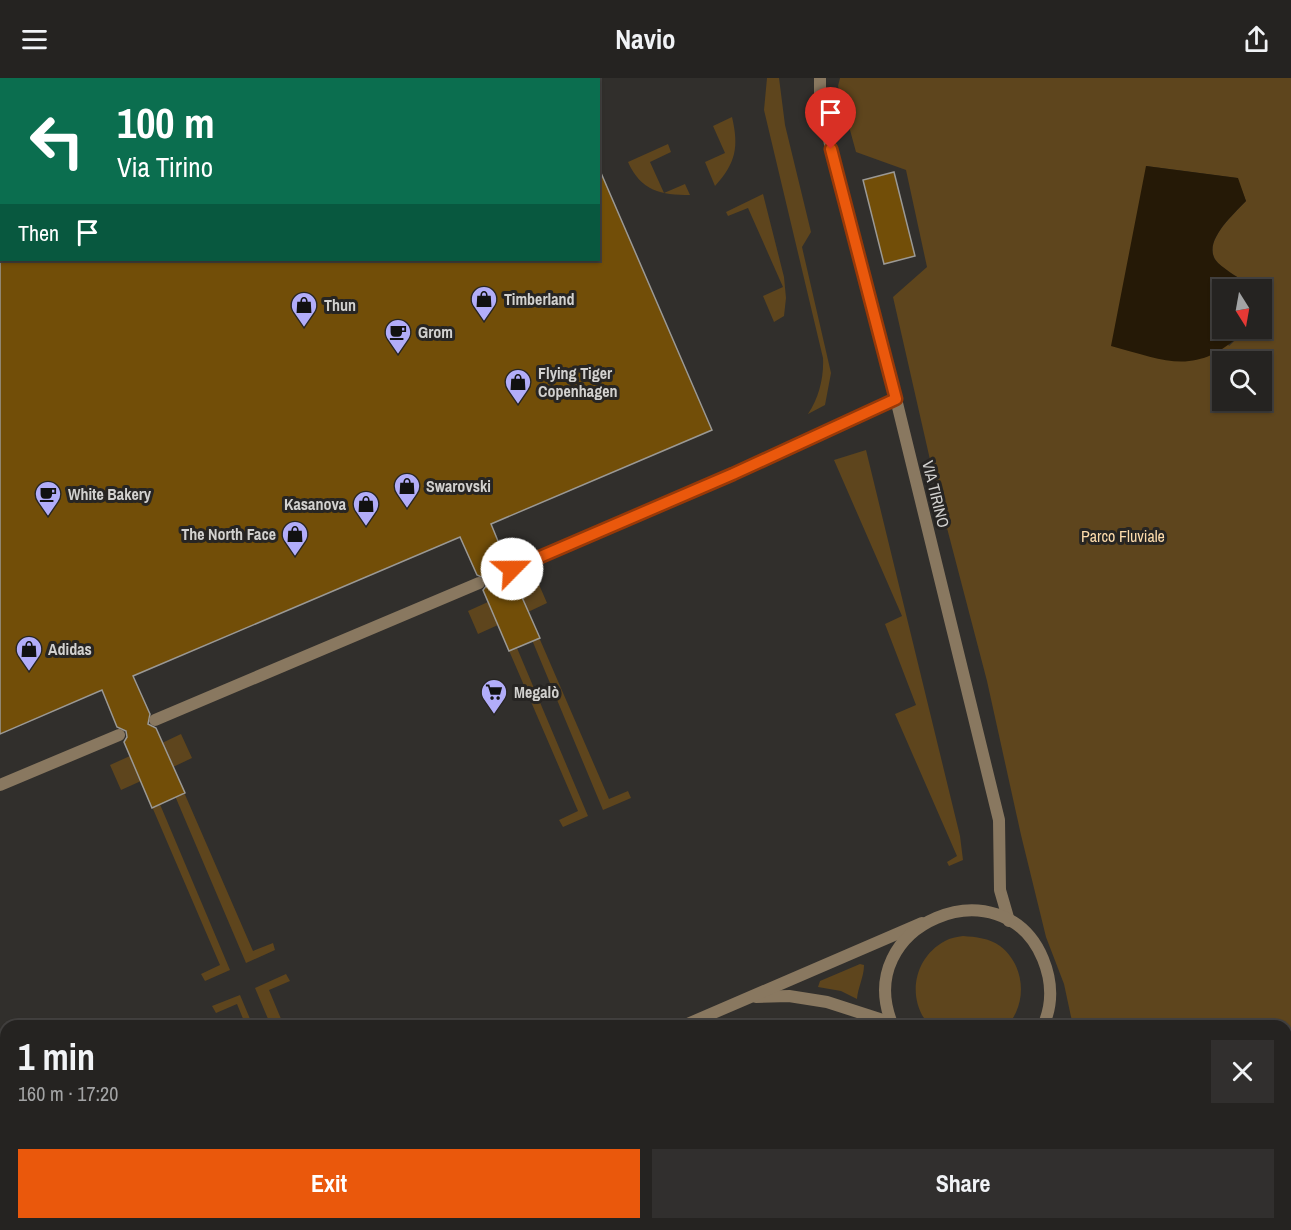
<!DOCTYPE html>
<html lang="en">
<head>
<meta charset="utf-8">
<style>
  :root { --surface:#252321; --page:#312f2e; --text:#f1f3f6; --muted:#a3a4a5; --line:#42403f; --accent:#ea580c }
  body { margin:0; font-family:"Archivo Narrow",sans-serif; background:var(--page); color:var(--text); height:100vh; display:flex; flex-direction:column; font-size:22px; white-space:nowrap }
  * { box-sizing:border-box; margin:0 }
  p { font-size:20px; color:var(--muted) }
  .icon { flex:none; width:33px; height:33px; fill:none; stroke:currentColor; stroke-width:2; stroke-linecap:round; stroke-linejoin:round }
  .map { position:relative; flex:1; overflow:hidden }
  .side { position:absolute; left:0px; top:942px; width:1292px; height:210px; display:flex; flex-direction:column; background:var(--surface); border-radius:18px 18px 0 0; box-shadow:0 2px 4px #0004,0 0 0 2px var(--line) }
  .side>* { flex:none }
  .top-card { position:absolute; left:0px; top:0px; width:600px; height:183px; box-shadow:0 2px 4px #0004,0 0 0 2px var(--line); background:#0b6e4f; color:#fff; overflow:hidden }
  .needle { width:39px; rotate:169deg }
  .buttons { position:absolute; left:1212px; top:201px; display:grid; gap:12px }
  .buttons a { display:grid; place-items:center; width:60px; height:60px; border-radius:0px; background:var(--surface); box-shadow:0 2px 4px #0004,0 0 0 2px var(--line); font-size:30px }
  .pin { position:absolute; display:grid; place-items:center; width:51px; height:51px; color:#fff; margin:-62px -26px; border-radius:50% 50% 50% 0; rotate:-45deg; box-shadow:0 0 6px #0007 }
  .pin .icon { rotate:45deg }
  .me { position:absolute; width:66px; margin:-33px; rotate:67deg; stroke-linejoin:round; filter:drop-shadow(0 0 4px #0008) }
  .turn { display:flex; align-items:center; gap:21px; height:126px; padding:0 18px; font-size:27px }
  .turn .icon { width:78px; height:78px; stroke-width:2.5 }
  .turn b { display:block; font-size:42px; line-height:51px }
  .then { display:flex; align-items:center; height:57px; padding:0 18px; background:#0003; gap:12px; font-size:22px }
  .round { display:grid; place-items:center; flex:none; width:63px; height:63px; border-radius:0px; background:var(--page) }
  .head { display:flex; align-items:center; justify-content:space-between; height:102px; padding:0 18px }
  h1 { font-size:36px; font-weight:700; line-height:45px }
  .action { display:flex; gap:12px; margin-top:auto; padding:12px 18px }
  .action a { flex:1; height:69px; border-radius:0px; background:var(--accent); color:#fff; font-size:24px; font-weight:700; line-height:69px; text-align:center }
  .action a+a { background:var(--page); color:var(--text) }
  header { display:flex; justify-content:space-between; align-items:center; height:78px; padding:0 18px; background:var(--surface); font-size:27px; font-weight:700 }
  .map>svg:first-child { display:block }
  .green { fill:#5e451d; fill-rule:evenodd }
  .water { fill:#251906 }
  .building { fill:#724e08; stroke:#9b9995; stroke-width:1.5 }
  .lines { fill:none; stroke-linecap:round; stroke-linejoin:round }
  .service { stroke:#897860; stroke-width:12 }
  .minor { stroke:#897860; stroke-width:12 }
  .tertiary { stroke:#897860; stroke-width:12 }
  .route-casing { stroke:#983908; stroke-width:15 }
  .route { stroke:#ea580c; stroke-width:10 }
  .labels { text-anchor:middle; dominant-baseline:central; stroke-width:6; stroke-linejoin:round; paint-order:stroke }
  .poi-label { font-size:16px; font-weight:bold; fill:#d2d1cf; stroke:#272523; text-anchor:start }
  .street-label { font-size:16px; fill:#d2d1cf; stroke:#272523 }
  .park-label { font-size:16px; fill:#fedcac; stroke:#272523 }
</style>
</head>
<body>
<header><svg class="icon" aria-label="menu" viewBox="0 0 24 24"><path d="M4 6h16M4 12h16M4 18h16"/></svg>Navio<svg class="icon" aria-label="share" viewBox="0 0 24 24"><path d="M12 15V3M7 8l5-5 5 5M5 13v7h14v-7"/></svg></header>
<div class="map">
<svg width="1291" height="1152" viewBox="0 0 1291 1152">
  <rect width="100%" height="100%" fill="#312f2c"/>
  <g class="green">
    <path d="M767,0H779L785,47L811,154L802,169L831,295L825,327L808,336C819,320 824,299 823,280L764,32Z"/>
    <path d="M840,0H1291V1152H1121L1120,1146H1286V948H1073L1064,906L1046,859L1021,757L987,603L936,408L893,219L927,189L906,92L856,74L838,8ZM1146,88L1237,100L1246,123C1234,136 1199,166 1218,185C1226,193 1239,200 1249,206L1250,211L1262,212V250L1247,251L1229,268ZM1222,284H1262V322H1222Z"/>
    <path d="M732,39C739,69 736,85 715,108L705,84L725,75L713,48Z"/>
    <path d="M668,66L671,74L650,84L664,115L685,106L690,117C661,117 641,113 628,84Z"/>
    <polygon points="763,116 784,199 786,220 784,238 774,244 763,218 783,209 748,130 728,138 726,134"/>
    <polygon points="866,372 960,758 963,782 949,788 947,784 957,778 895,636 916,627 885,546 902,538 834,382"/>
    <polygon points="537,502 547,525 528,534 609,721 628,713 631,720 603,732 522,538 526,528 518,511"/>
    <polygon points="488,524 495,540 506,544 588,738 563,749 559,742 578,733 498,547 478,556 468,533"/>
    <polygon points="181,656 192,680 173,689 253,873 273,865 275,872 246,885 164,692 162,665"/>
    <polygon points="130,678 137,695 148,698 230,892 205,903 201,896 220,887 141,703 121,712 110,687"/>
    <path d="M963,858C976,859 989,860 1000,868C1025,887 1028,925 1007,948H930C906,922 913,880 945,863C950,860 957,859 963,858Z"/>
    <path d="M860,886L864,887C864,899 858,909 857,921L841,913L818,909L820,903Z"/>
    <polygon points="286,896 290,903 269,912 284,948 271,948 255,910"/>
    <polygon points="240,917 253,948 246,948 237,926 216,935 212,928"/>
  </g>
  <path class="water" d="M1146,88L1238,100L1246,123C1234,136 1199,166 1218,185C1227,193 1239,200 1249,207L1250,211L1222,212V250L1247,251C1197,299 1170,284 1111,268Z"/>
  <g class="building">
    <polygon points="598,88 712,352 491,446 507,485 504,494 508,498 513,499 540,560 509,573 483,512 487,507 486,501 477,497 460,459 133,598 150,636 148,646 156,650 185,715 152,730 124,664 127,659 126,653 117,649 102,612 0,656 0,182 598,182"/>
    <polygon points="894,94 915,178 884,186 863,102"/>
  </g>
  <g class="lines">
    <g class="service">
      <polyline points="187,0 188,2"/>
      <polyline points="512,491 733,396 896,321"/>
      <polyline points="155,642 479,505"/>
      <polyline points="0,707 119,657"/>
    </g>
    <g class="minor">
      <polyline points="756,919 789,918 827,924 892,945"/>
      <polyline points="683,948 922,845"/>
      <polyline points="223,1152 237,1146"/>
    </g>
    <g class="tertiary">
      <polyline points="820,0 820,18 831,71 896,321 999,742 1000,812 1009,843"/>
      <path d="M893,948C849,846 1003,784 1043,881C1052,903 1053,926 1043,948"/>
      <polyline points="1087,1146 1088,1152"/>
    </g>
  </g>
  <g class="lines">
    <g class="route-casing">
      <polyline id="route" points="512,491 733,396 896,321 831,71"/>
    </g>
    <use href="#route" class="route"/>
  </g>
  <defs>
    <g id="shop-pin" transform="scale(1.35)"><path d="M0 17L-7.5 6A9.5 9.5 0 1 1 7.5 6Z" fill="#b2adf9" stroke="#272523"/><path d="M-5-2.5h2.3a2.7 3.5 0 0 1 5.4 0H5L5.5 6h-11ZM-1.5-2.5h3a1.5 2.3 0 0 0-3 0Z" fill="#111"/></g>
    <g id="cafe-pin" transform="scale(1.35)"><path d="M0 17L-7.5 6A9.5 9.5 0 1 1 7.5 6Z" fill="#b2adf9" stroke="#272523"/><path d="M-5.5-4.5H6V0H3Q3 3.5 0 3.5H-2.5Q-5.5 3.5-5.5 0ZM3-3.2v2h1.7v-2ZM-6 4.5H4V6H-6Z" fill="#111"/></g>
    <g id="supermarket-pin" transform="scale(1.35)"><path d="M0 17L-7.5 6A9.5 9.5 0 1 1 7.5 6Z" fill="#b2adf9" stroke="#272523"/><path d="M-6-5.5h2.5l.6 2H6L4.5 2H-2.5L-4.4-4H-6ZM-1.5 3.2a1.3 1.3 0 1 0 .1 0ZM3 3.2a1.3 1.3 0 1 0 .1 0Z" fill="#111"/></g>
  </defs>
  <g fill-rule="evenodd">
    <use href="#shop-pin" x="484" y="221"/>
    <use href="#shop-pin" x="304" y="227"/>
    <use href="#cafe-pin" x="398" y="254"/>
    <use href="#shop-pin" x="518" y="304"/>
    <use href="#shop-pin" x="407" y="408"/>
    <use href="#cafe-pin" x="48" y="416"/>
    <use href="#shop-pin" x="366" y="426"/>
    <use href="#shop-pin" x="295" y="456"/>
    <use href="#shop-pin" x="29" y="571"/>
    <use href="#supermarket-pin" x="494" y="614"/>
  </g>
  <g class="labels">
    <g class="poi-label">
      <text x="504" y="221">Timberland</text>
      <text x="324" y="227">Thun</text>
      <text x="418" y="254">Grom</text>
      <text x="538" y="295">Flying Tiger<tspan x="538" dy="18">Copenhagen</tspan></text>
      <text x="426" y="408">Swarovski</text>
      <text x="68" y="416">White Bakery</text>
      <text x="346" y="426" text-anchor="end">Kasanova</text>
      <text x="276" y="456" text-anchor="end">The North Face</text>
      <text x="48" y="571">Adidas</text>
      <text x="514" y="614">Megalò</text>
    </g>
    <g class="street-label">
      <text transform="translate(936 416) rotate(76)">VIA TIRINO</text>
    </g>
    <g class="park-label">
      <text x="1123" y="458">Parco Fluviale</text>
    </g>
  </g>
</svg>
<div class="buttons">
<a><svg class="needle" viewBox="-14 -14 28 28"><path d="M0-13l5 13h-10z" fill="#e53935"/><path d="M0 13l5-13h-10z" fill="#a3a4a5"/></svg></a>
<a><svg class="icon" aria-label="search" viewBox="0 0 24 24"><circle cx="10" cy="10" r="6"/><path d="M15 15l6 6"/></svg></a>
</div>
<div class="pin" style="left:831px;top:71px;background:#d93025"><svg class="icon" aria-label="arrive" viewBox="0 0 24 24"><path d="M6 21V4h12l-3 4 3 4H6"/></svg></div>
<svg class="me" style="left:512px;top:491px" viewBox="-20 -20 40 40"><circle r="19" fill="#fff"/><path d="M0-13L10 11 0 6-10 11z" fill="#ea580c"/></svg>
<div class="top-card">
<div class="turn"><svg class="icon" aria-label="left" viewBox="0 0 24 24"><path d="M17 20v-9H6M10 6l-5 5 5 5"/></svg><div><b>100 m</b>Via Tirino</div></div>
<div class="then">Then<svg class="icon" aria-label="arrive" viewBox="0 0 24 24"><path d="M6 21V4h12l-3 4 3 4H6"/></svg></div>
</div>
<section class="side">
<div class="head"><div><h1>1 min</h1><p>160 m · 17:20</p></div><a class="round"><svg class="icon" aria-label="close" viewBox="0 0 24 24"><path d="M6 6l12 12M18 6L6 18"/></svg></a></div>
<div class="action"><a>Exit</a><a>Share</a></div>
</section>
</div>
</body>
</html>
